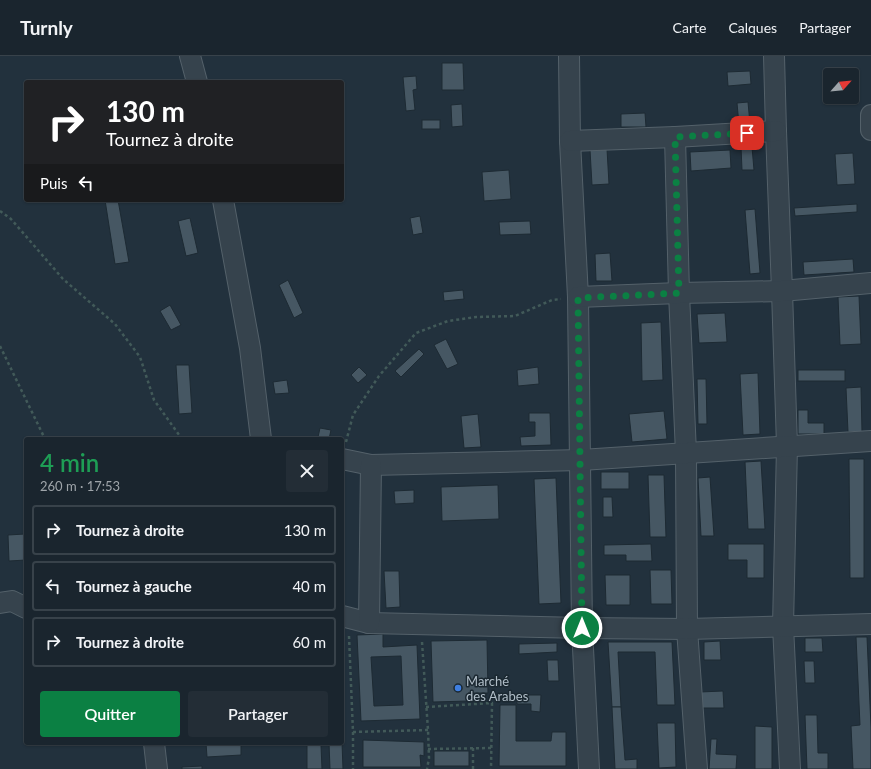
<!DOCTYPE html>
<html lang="fr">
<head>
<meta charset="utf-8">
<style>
  :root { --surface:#1a252e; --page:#232d36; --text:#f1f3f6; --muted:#9fa5aa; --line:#38424a; --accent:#0b8043 }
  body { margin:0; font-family:Lato,sans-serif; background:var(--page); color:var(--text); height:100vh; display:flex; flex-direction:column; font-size:15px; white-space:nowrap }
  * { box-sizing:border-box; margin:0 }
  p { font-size:13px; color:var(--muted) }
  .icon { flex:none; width:22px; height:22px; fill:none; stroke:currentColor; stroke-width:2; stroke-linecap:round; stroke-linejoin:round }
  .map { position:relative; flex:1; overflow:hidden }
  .side { position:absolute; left:24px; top:381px; width:320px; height:308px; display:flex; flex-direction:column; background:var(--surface); border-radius:4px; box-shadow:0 1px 3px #0004,0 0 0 1px var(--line) }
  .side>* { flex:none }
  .guide { position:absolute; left:24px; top:24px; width:320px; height:122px; border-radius:4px; box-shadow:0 1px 3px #0004,0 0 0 1px var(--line); background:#202124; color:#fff; overflow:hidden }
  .needle { width:26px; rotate:63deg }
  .buttons { position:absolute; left:823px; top:12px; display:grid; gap:8px }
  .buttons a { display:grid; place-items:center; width:36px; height:36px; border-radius:4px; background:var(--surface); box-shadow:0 1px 3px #0004,0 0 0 1px var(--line); font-size:20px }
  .pin { position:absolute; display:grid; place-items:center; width:34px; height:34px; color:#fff; margin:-17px; border-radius:8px; box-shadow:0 2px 6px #0006 }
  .me { position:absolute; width:44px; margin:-22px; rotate:0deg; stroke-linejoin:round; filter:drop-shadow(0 0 3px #0008) }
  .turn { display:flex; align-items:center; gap:14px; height:84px; padding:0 16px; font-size:18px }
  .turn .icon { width:52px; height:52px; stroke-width:2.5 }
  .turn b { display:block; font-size:28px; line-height:34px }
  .then { display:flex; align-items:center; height:38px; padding:0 16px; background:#0003; gap:8px; font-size:15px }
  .round { display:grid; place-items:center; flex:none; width:42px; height:42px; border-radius:4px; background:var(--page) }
  .headline { display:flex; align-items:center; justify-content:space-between; height:68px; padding:0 16px }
  h1 { font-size:24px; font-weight:600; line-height:30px; color:#1e9e55 }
  .cta { display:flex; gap:8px; margin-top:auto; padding:8px 16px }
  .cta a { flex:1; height:46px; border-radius:4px; background:var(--accent); color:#fff; font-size:16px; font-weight:600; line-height:46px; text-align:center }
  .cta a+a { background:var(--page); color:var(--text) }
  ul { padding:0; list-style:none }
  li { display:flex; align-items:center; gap:12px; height:50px; margin:0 8px 6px; padding:0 8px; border:2px solid var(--line); border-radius:4px }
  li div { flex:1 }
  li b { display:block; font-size:15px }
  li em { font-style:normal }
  header { display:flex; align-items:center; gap:24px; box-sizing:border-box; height:56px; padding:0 20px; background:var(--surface); border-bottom:1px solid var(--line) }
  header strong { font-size:19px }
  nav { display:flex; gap:22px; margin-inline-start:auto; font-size:14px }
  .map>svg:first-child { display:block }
  .building { fill:#465763; stroke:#1d2a33; fill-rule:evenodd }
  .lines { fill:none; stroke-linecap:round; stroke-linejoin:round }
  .street-casing { stroke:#54616a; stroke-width:22 }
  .path { stroke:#425a59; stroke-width:2.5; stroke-dasharray:3 3; stroke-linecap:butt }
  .street { stroke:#36434d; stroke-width:20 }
  .route { stroke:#0b8043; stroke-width:7; stroke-dasharray:0 12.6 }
  .shop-dot { fill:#3f7fe0; stroke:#1b2831; stroke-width:1.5 }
  .labels { text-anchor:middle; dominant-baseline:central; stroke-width:3; stroke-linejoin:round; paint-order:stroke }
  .poi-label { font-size:13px; fill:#b1bec8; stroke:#1b2831; text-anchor:start }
</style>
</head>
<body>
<header>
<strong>Turnly</strong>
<nav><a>Carte</a><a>Calques</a><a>Partager</a></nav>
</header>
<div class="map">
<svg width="871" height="713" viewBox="0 0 871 713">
  <rect width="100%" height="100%" fill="#22313d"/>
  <g class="building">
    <polygon points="442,7 463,7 464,34 442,34"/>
    <polygon points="750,15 751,28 728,30 727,16"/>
    <polygon points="416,20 417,33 413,34 415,54 406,55 403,21"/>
    <polygon points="748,46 750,68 739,69 737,47"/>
    <polygon points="462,48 463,70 452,71 451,49"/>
    <polygon points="645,57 646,71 621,71 621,58"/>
    <rect x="422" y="64" width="18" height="9"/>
    <polygon points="741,91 752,91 754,114 742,114"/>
    <polygon points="607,93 609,128 592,129 590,94"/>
    <polygon points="730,94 731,112 691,115 690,96"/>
    <polygon points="853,97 855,128 837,129 835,98"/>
    <polygon points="509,114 511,143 484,145 482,116"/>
    <polygon points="105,144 118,144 129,206 115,208"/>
    <polygon points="857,148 857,156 795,160 794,152"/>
    <polygon points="755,153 760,217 750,218 745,154"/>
    <polygon points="420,160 423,177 413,179 410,162"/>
    <polygon points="190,162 198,197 186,200 178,165"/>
    <polygon points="530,165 531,178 500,179 499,166"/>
    <polygon points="610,197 612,225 596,225 595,198"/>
    <polygon points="853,203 854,216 804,219 803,206"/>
    <polygon points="288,224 303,257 294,262 279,229"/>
    <polygon points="463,234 464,243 444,245 443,236"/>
    <polygon points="859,240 861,288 840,289 838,241"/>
    <polygon points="170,249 181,269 171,274 160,255"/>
    <polygon points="725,257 727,286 699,287 697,258"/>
    <polygon points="661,266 663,324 642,325 641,267"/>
    <polygon points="446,283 458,308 447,313 434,289"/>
    <polygon points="419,293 424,298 401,321 395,315"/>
    <polygon points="176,309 189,309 192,357 179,358"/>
    <polygon points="359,311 367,319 358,327 351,319"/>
    <polygon points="538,311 539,328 518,330 517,314"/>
    <rect x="798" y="314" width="47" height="11"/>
    <polygon points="758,317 760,378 743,379 740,318"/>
    <polygon points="697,323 706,323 707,368 698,368"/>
    <polygon points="287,324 289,337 275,338 273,326"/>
    <polygon points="861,331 862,376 848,376 846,332"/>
    <polygon points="798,354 808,354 808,367 824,367 824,378 798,378"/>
    <polygon points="664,355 667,383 632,386 629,358"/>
    <polygon points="529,357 550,357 551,389 521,390 520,381 535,380 535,366 529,366"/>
    <polygon points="478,358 481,391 464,392 461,360"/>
    <polygon points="320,372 331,374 329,383 318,381"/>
    <polygon points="849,403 864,403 864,522 850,522"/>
    <polygon points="761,405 765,473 748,473 745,406"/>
    <rect x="601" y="416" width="28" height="17"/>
    <polygon points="648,419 664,419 666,481 650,481"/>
    <polygon points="710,421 714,480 701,480 698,422"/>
    <polygon points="556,422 561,547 539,548 534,423"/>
    <polygon points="498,429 499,463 442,465 441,431"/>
    <polygon points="414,434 414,447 395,448 394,435"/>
    <polygon points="603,441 612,441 613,461 603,461"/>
    <polygon points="25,478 26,504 9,505 8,479"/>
    <polygon points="651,488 652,505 626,505 626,499 604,499 604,489"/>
    <polygon points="728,488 764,488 764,522 747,522 747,504 728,504"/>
    <polygon points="650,514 671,514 672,548 651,548"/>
    <polygon points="384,515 399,515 400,551 386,552"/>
    <polygon points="605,519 630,519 630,549 606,549"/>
    <path d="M383,578V591L417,589L420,663L361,665L357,579ZM401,600L403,649L374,650L371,601Z"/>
    <polygon points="856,581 867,581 871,671 871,713 853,713 851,670 860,669"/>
    <polygon points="805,582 822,582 823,596 805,596"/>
    <polygon points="487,584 488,637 468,637 469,645 433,646 431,585"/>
    <polygon points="720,585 721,604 704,604 704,586"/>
    <polygon points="608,586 672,586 675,649 657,649 655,596 618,596 621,651 612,651"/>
    <polygon points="557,587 557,596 519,598 519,588"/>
    <polygon points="547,604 558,604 559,625 548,625"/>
    <polygon points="804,605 814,605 815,627 805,627"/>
    <polygon points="723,635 724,652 700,652 700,636"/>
    <polygon points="517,639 541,639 540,656 531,655 531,648 517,648"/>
    <polygon points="500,649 516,649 516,685 551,685 552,676 566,676 566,710 499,710"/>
    <polygon points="612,651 621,651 625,704 637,703 637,713 615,713"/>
    <polygon points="805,659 817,659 818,697 828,697 828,713 807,713"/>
    <polygon points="657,667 675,667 676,711 659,712"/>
    <polygon points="755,670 772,671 772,713 755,713"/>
    <polygon points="711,683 717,683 716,698 737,699 736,713 709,713"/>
    <polygon points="363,684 424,686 424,700 420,699 421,711 363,711"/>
    <polygon points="342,686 343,713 330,713 329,687"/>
    <polygon points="206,687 241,687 241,699 207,701"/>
    <polygon points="307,689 321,689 322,713 307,713"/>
    <rect x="434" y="695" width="35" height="15"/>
    <polygon points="202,710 202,713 182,713 182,711"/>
  </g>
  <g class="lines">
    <g class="street-casing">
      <g id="street">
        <polyline points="190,0 197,26"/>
        <polyline points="569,0 570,85 578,241 582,572 589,713"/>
        <polyline points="774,0 776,75 782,235 787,390 783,570 790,713"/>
        <polyline points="871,59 871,74"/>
        <polyline points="675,81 679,237 686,397 687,573 697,713"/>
        <polyline points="570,85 675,81 776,75"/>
        <polyline points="223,144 250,292 261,383"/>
        <polyline points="578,241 679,237 782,235 871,227"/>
        <polyline points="342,403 371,409 581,404 871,385"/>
        <polyline points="0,547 12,545 26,552"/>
        <polyline points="342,560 369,567 582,572 687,573 871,568"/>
        <polyline points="369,567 371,409"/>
        <polyline points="154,687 157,713"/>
      </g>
    </g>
    <g class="path">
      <polyline points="0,155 11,163 63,223 115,268 140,301 154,344 182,383"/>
      <polyline points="0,290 45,383"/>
      <polyline points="346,386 353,359 379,320 416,277 448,265 476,261 515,260 552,244 561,243"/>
      <polyline points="349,580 353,676 353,713"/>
      <polyline points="422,586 428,674 429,702 427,713"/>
      <polyline points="426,651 492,647 491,713"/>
      <polyline points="353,676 428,674"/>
      <polyline points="473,692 473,713"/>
      <polyline points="428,693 492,692"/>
    </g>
    <use href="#street" class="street"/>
  </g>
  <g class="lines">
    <polyline class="route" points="582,572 578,242 679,237 675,81 747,77"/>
  </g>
  <circle class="shop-dot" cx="458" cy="632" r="4"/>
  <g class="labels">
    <g class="poi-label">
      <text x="466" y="625">Marché<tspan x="466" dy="15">des Arabes</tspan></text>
    </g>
  </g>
</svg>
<div class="buttons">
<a><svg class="needle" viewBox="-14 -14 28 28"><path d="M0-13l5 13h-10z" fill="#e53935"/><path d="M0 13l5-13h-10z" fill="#9fa5aa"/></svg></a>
</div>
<div class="pin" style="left:747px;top:77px;background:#d93025"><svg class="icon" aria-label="arrive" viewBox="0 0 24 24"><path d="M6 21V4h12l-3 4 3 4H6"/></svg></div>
<svg class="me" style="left:582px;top:572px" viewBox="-20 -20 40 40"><circle r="17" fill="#0b8043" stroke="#fff" stroke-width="3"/><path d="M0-11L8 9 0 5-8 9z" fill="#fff"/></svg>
<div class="guide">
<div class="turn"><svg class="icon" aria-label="right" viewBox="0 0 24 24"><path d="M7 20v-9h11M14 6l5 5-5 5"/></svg><div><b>130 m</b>Tournez à droite</div></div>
<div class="then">Puis<svg class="icon" aria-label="left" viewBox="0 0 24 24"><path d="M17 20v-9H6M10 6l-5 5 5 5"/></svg></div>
</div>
<section class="side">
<div class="headline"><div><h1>4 min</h1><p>260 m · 17:53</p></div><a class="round"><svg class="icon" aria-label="close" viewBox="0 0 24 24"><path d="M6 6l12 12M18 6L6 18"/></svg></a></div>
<ul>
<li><svg class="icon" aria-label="right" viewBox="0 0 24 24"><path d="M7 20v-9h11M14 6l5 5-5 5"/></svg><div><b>Tournez à droite</b></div><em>130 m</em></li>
<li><svg class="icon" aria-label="left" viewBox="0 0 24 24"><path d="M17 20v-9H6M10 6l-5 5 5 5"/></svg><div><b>Tournez à gauche</b></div><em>40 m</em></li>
<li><svg class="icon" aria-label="right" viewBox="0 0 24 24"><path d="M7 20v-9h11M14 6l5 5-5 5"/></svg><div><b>Tournez à droite</b></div><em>60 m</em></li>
</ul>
<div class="cta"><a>Quitter</a><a>Partager</a></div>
</section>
</div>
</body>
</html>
